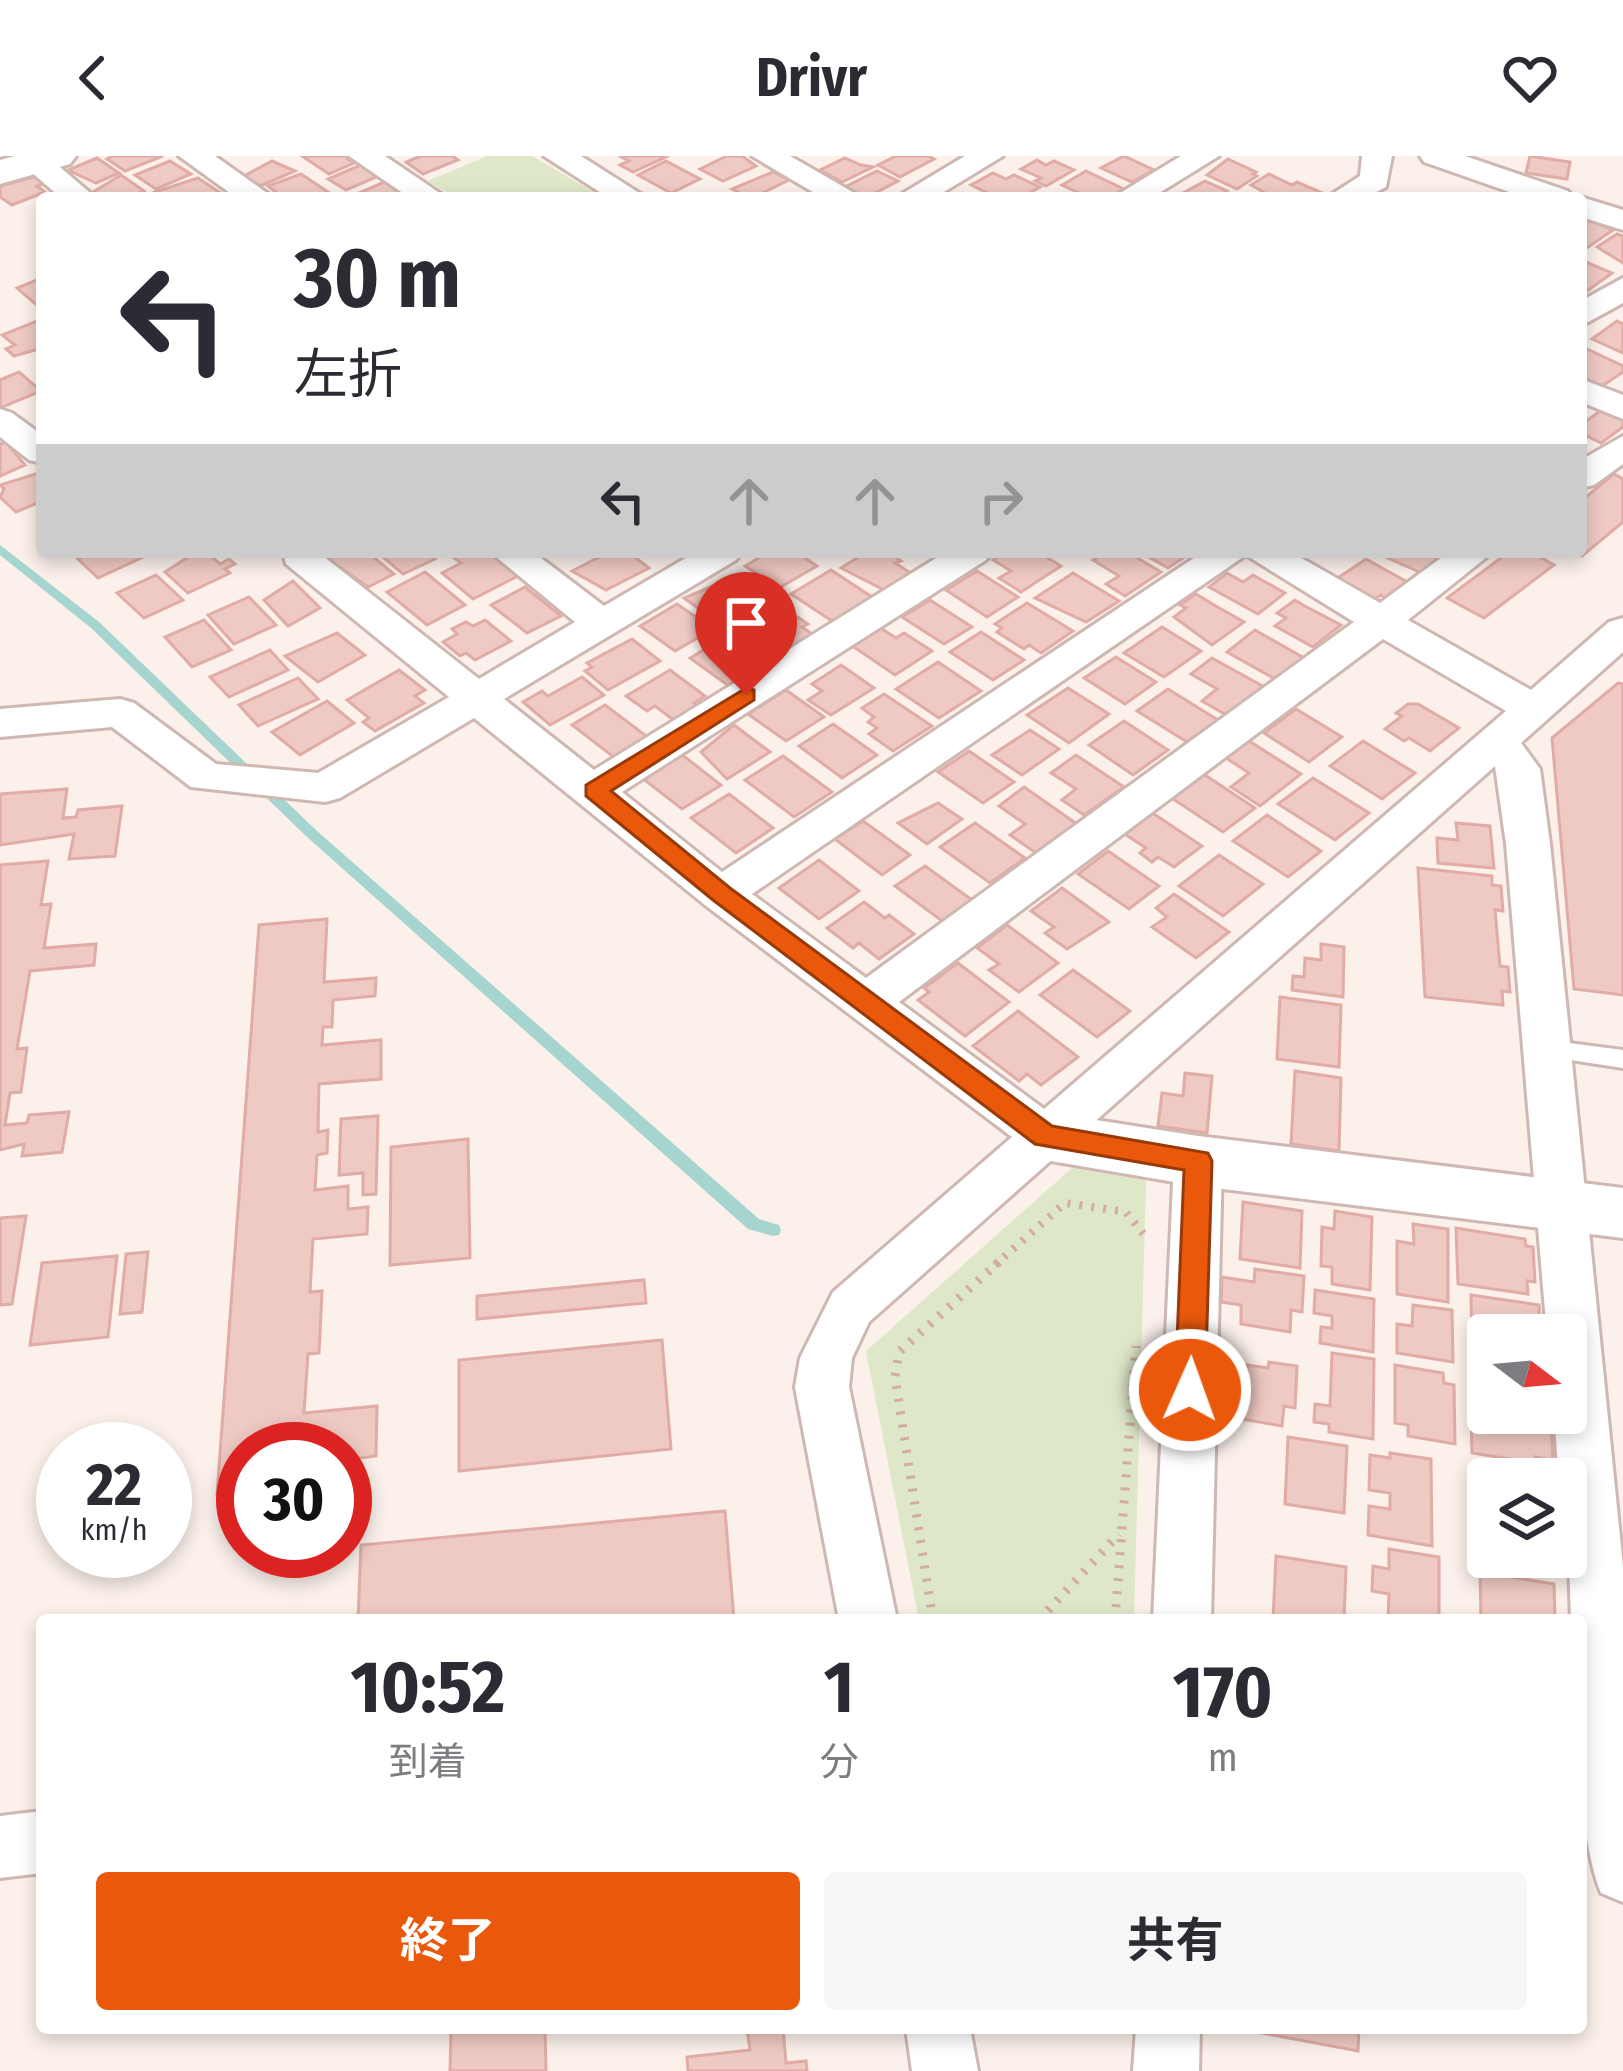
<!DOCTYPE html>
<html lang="ja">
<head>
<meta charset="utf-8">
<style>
  :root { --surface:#fff; --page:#f7f7f7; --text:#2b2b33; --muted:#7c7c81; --accent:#ea580c }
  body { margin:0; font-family:"Fira Sans Condensed","Noto Sans JP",sans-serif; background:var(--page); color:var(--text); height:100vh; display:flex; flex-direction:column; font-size:45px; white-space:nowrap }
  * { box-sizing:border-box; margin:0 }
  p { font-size:39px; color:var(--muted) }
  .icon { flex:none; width:66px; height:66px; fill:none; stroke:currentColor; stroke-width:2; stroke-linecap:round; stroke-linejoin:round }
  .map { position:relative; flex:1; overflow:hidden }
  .side { position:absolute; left:36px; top:1458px; width:1551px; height:420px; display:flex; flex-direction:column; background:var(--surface); border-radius:12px; box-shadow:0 6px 18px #0003 }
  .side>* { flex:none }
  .top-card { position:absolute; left:36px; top:36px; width:1551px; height:366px; border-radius:12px; box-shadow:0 6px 18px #0003; background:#fff; color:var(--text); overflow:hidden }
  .needle { width:78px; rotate:106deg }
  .fabs { position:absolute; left:1467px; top:1158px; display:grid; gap:24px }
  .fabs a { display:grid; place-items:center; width:120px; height:120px; border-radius:12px; background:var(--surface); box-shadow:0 6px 18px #0003; font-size:60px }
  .speed { position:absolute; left:36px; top:1266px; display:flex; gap:24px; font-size:60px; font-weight:700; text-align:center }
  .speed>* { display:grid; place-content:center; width:156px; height:156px; border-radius:50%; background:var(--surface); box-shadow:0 6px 18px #0003; line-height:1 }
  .speed small { font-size:30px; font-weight:400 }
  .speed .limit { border:18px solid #d22; background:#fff; color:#111 }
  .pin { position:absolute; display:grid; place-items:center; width:102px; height:102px; color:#fff; margin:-123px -51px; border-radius:50% 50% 50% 0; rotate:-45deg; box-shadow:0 0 12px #0007 }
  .pin .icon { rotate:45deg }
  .me { position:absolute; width:132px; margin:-66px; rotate:2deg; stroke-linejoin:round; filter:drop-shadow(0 0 9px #0008) }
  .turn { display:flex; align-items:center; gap:42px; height:252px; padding:0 60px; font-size:54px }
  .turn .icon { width:156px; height:156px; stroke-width:2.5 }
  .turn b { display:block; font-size:84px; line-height:102px }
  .lanes { display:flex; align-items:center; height:114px; padding:0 60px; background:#0003; justify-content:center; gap:60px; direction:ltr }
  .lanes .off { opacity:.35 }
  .eta { display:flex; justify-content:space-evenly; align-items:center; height:204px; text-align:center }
  .eta b { font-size:72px; font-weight:700; line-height:84px }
  .action { display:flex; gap:24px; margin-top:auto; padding:24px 60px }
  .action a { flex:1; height:138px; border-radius:12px; background:var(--accent); color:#fff; font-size:48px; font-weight:700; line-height:138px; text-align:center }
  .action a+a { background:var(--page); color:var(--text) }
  header { display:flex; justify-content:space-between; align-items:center; height:156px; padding:0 60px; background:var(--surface); font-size:54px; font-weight:700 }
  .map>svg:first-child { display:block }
  .green { fill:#dee8c8 }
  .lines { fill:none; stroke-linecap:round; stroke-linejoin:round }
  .stream { fill:#a6d5d0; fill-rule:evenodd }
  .building { fill:#efc9c3; stroke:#e0aca5; stroke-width:3 }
  .service-casing { stroke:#cfb8b2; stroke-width:6 }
  .minor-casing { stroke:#cfb8b2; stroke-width:6 }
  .tertiary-casing { stroke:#cfb8b2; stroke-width:6 }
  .path-far1 { stroke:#d4aca6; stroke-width:8; stroke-dasharray:3 9; stroke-linecap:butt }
  .path { stroke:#d4aca6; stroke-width:9; stroke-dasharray:3 10; stroke-linecap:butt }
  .service { fill:#fff; fill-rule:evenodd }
  .minor { fill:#fff; fill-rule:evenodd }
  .tertiary { fill:#fff; fill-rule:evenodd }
  .route { fill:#ea580c; stroke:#983908; stroke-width:3 }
</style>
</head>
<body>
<header><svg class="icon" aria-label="back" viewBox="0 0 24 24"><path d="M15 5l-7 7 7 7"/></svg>Drivr<svg class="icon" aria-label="heart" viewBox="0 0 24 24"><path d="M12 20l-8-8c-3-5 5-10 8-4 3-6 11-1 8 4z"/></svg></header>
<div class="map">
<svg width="1623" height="1915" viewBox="0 0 1623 1915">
  <rect width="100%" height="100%" fill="#fbf0ea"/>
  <g class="green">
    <polygon points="487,0 532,0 604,42 456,42 428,25"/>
    <polygon points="1072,1012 1146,1024 1134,1464 919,1464 866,1195"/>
  </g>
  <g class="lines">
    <polygon class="stream" points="0,389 99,466 317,675 759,1063 779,1069 781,1074 779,1079 773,1080 748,1073 307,681 91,472 0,399"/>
  </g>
  <g class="building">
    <polygon points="113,0 163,0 125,15 107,3"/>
    <polygon points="302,0 355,0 348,3 354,7 329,18"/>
    <polygon points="421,0 452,0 458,4 423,18 406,6"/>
    <polygon points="619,0 663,0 666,1 633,16 620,9 629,5"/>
    <polygon points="742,0 756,10 723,25 700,13 727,0"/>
    <polygon points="896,0 928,0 934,3 900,21 878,9"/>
    <polygon points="1124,0 1154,14 1132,26 1101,12"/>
    <polygon points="1530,0 1570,6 1567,23 1526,17"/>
    <polygon points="97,2 119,17 96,27 68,14"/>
    <polygon points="845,2 861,9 873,11 842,26 820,14"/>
    <polygon points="1228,3 1256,16 1253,18 1257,20 1237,33 1207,19"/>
    <polygon points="1037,4 1046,9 1054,5 1074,14 1046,30 1035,25 1041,22 1021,13"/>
    <polygon points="170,5 191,18 156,33 135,19"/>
    <polygon points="272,5 295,15 260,30 244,20"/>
    <polygon points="666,5 700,23 671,37 638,19"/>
    <polygon points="363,8 381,19 346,34 328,23"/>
    <polygon points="877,15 898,25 865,42 843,32"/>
    <polygon points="1086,15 1124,33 1108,42 1090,42 1062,29"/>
    <polygon points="773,16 789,24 752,42 732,33"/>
    <polygon points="993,17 1006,23 1014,19 1040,31 1020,42 998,42 971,29"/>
    <polygon points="301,18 328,36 313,42 278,42 282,41 268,30"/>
    <polygon points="1269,18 1292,29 1297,26 1320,36 1311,42 1274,42 1251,29"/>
    <polygon points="121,19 144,35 127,42 102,42 93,36"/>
    <polygon points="34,21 44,28 37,30 45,36 12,49 0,41 0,30"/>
    <polygon points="198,22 219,36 205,42 163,42 155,36"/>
    <polygon points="389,24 412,42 367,42 359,37"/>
    <polygon points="1205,25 1227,35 1215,42 1176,41"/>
    <polygon points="1581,63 1594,66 1613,74 1581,96"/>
    <polygon points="1617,78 1623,80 1623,107 1597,91"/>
    <polygon points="1581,104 1612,117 1587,135 1581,133"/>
    <polygon points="42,122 42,150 39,151 17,132"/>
    <polygon points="42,163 42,192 14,200 6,193 15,189 2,179"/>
    <polygon points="1617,165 1623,168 1623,197 1592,183"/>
    <polygon points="1587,193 1623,210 1623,216 1602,230 1581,220 1581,197"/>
    <polygon points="19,216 41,235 0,252 0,224"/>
    <polygon points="1604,252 1623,261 1623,271 1601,287 1581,277 1581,269"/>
    <polygon points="6,286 25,309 0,320 0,288"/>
    <polygon points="42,316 40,346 16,356 0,341 4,333 0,329"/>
    <polygon points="1614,318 1623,323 1623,366 1582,400 1574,396 1581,396 1581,345"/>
    <polygon points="93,396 135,396 141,402 98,422 78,403"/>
    <polygon points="196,396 207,396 220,408 229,403 235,408 225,413 230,417 188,437 165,416"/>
    <polygon points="343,396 367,396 394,418 368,431 328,403"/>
    <polygon points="377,396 426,396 435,403 403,418"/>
    <polygon points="466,396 488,396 518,420 473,443 442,417 461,407 454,402"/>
    <polygon points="609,396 628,396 649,412 606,434 572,415"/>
    <polygon points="769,396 796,396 817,410 779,432 745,410"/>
    <polygon points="867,396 887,396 882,399 893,399 901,405 895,407 915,420 888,436 841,412"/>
    <polygon points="1005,396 1038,396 1061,410 1021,436 999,422 1011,415 993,404"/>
    <polygon points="1106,396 1127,396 1161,416 1125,440 1106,428 1119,420 1093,404"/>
    <polygon points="1140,396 1192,396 1168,412"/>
    <polygon points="1374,396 1425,396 1442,405 1424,418"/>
    <polygon points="1509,396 1531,396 1554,409 1484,462 1447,442"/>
    <polygon points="1366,403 1409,427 1387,443 1381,439 1375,443 1338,422"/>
    <polygon points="831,414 872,441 832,465 791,438"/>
    <polygon points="977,415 1018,441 987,461 946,434"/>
    <polygon points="425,416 465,449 427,469 387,436"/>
    <polygon points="1073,417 1119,445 1086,466 1035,442"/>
    <polygon points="1227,417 1243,426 1253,419 1285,437 1258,458 1209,431"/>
    <polygon points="156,419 183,444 144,462 117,437"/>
    <polygon points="734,421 765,443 722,469 684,442"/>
    <polygon points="293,425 320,452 288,470 264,444"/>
    <polygon points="525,431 561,460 527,477 491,449"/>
    <polygon points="1196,438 1214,449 1244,466 1212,489 1174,461 1186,452 1180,449"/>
    <polygon points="249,441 276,469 234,488 208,459"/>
    <polygon points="930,444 972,471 944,488 902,461"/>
    <polygon points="1295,444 1303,449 1341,469 1313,491 1275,470 1286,462 1277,457"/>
    <polygon points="1027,447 1073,475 1041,497 1029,489 1024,493 997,476 1002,472 995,468"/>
    <polygon points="677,448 713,473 675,495 640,470"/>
    <polygon points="778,448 808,468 802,471 812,478 777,499 748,479 752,476 743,470"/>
    <polygon points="204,464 231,494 192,511 165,481"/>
    <polygon points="485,464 511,485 475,504 466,497 460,500 443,486 457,478 452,473 466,466 473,470"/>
    <polygon points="879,471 896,482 904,477 932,495 895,519 851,489"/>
    <polygon points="1162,471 1201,495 1164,521 1124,497"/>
    <polygon points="1255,474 1304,502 1277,524 1227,496"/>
    <polygon points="981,476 1024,504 993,524 950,496"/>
    <polygon points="337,477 365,499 318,526 285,500"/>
    <polygon points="725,481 766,509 729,530 690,502"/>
    <polygon points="632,483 660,505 608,534 585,515 592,511 587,507"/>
    <polygon points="270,494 288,514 229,541 210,521"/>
    <polygon points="1116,501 1156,526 1125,548 1084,522"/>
    <polygon points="1212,502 1266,532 1230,561 1202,545 1217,533 1191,518"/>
    <polygon points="938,506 981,535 939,562 896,533"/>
    <polygon points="841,509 874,532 831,559 808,544 822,535 812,528"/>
    <polygon points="399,514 425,534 415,540 424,547 375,575 363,566 369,562 347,544"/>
    <polygon points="670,514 705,540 694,547 699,550 675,565 655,550 647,555 626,540"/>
    <polygon points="582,521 604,539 550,569 523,546 542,535 548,540"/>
    <polygon points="298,522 318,543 258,570 239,549"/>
    <polygon points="1618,527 1623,528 1623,839 1574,833 1552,582"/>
    <polygon points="1068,532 1109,558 1069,587 1027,559"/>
    <polygon points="1168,533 1218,564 1187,586 1137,555"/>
    <polygon points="786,534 824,561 786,585 748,558"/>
    <polygon points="884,538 932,570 893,595 869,578 877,572 868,566 874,561 862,552"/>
    <polygon points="327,545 354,567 300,599 272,576"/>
    <polygon points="1408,548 1418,548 1459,572 1430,595 1409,582 1404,585 1385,573 1402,560 1396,557"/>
    <polygon points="605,549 649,582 615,602 572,569"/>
    <polygon points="1296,553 1342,581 1309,606 1264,577"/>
    <polygon points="1124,565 1168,594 1133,619 1089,589"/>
    <polygon points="833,568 877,599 842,622 799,590"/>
    <polygon points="734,569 770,596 727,623 701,596"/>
    <polygon points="1030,574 1059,593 1022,619 992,599"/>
    <polygon points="1249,585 1301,618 1260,650 1231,631 1249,617 1226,602"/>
    <polygon points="1363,585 1415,617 1382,643 1330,610"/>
    <polygon points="969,595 1014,626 983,647 938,616"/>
    <polygon points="681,598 721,629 682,653 642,622"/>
    <polygon points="1076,599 1124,631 1084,659 1062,644 1076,633 1051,617"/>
    <polygon points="783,600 832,636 794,661 745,624"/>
    <polygon points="1202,617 1255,652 1223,676 1170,641"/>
    <polygon points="1313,622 1369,657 1335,684 1278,648"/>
    <polygon points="1024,631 1077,668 1036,697 1010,679 1025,668 999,650"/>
    <polygon points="67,633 63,662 76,661 78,654 122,650 115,700 69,703 74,678 0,689 0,638"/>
    <polygon points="729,638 773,672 736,697 691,662"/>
    <polygon points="938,647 962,663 927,688 898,667"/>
    <polygon points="1151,656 1202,690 1174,711 1158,701 1152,706 1140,697 1146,692 1123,677"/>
    <polygon points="1267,659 1321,695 1288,721 1233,685"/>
    <polygon points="863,665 910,699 882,719 835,683"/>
    <polygon points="975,667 1025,702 990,727 940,691"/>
    <polygon points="1456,667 1490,670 1494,712 1438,707 1437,682 1458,684"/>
    <polygon points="1108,695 1159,730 1129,753 1078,718"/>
    <polygon points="1219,699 1263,728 1223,760 1179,730"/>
    <polygon points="819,704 859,735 819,763 779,732"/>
    <polygon points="48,705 41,749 51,748 44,792 96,788 94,809 30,815 17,893 27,892 21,936 10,937 5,969 27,967 29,959 69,956 62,996 22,1000 24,988 0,994 0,709"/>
    <polygon points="925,710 972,744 942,765 895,730"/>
    <polygon points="1418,712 1492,720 1492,729 1501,730 1503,755 1495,754 1500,810 1508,811 1510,836 1502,835 1503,849 1425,841"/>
    <polygon points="1062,732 1109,766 1067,793 1045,777 1054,771 1031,755"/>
    <polygon points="1174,738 1229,776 1196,802 1152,771 1167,761 1156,752"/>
    <polygon points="864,746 885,762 889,759 914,778 879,803 859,787 853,792 827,772"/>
    <polygon points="327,763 324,826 376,822 375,840 333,844 332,871 323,871 322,889 381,884 381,923 319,928 318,976 328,974 327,997 317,999 315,1034 348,1030 348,1053 368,1051 367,1078 313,1083 310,1136 322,1135 319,1197 308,1198 304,1257 377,1250 376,1300 345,1304 345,1293 243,1293 243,1369 228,1370 230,1337 217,1338 259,769"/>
    <polygon points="1007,769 1058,807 1019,836 989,814 999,808 977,792"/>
    <polygon points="1321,788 1344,791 1343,841 1292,834 1293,820 1304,821 1305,802 1321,804"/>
    <polygon points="958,807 1009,846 965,880 918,844 929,836 924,832"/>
    <polygon points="1073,814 1130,855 1097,881 1040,839"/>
    <polygon points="1280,841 1341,849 1339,911 1277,903"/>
    <polygon points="1018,855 1078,901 1041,929 1027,918 1019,925 973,890"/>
    <polygon points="1295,915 1341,922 1339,995 1291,988"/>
    <polygon points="1185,917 1212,920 1207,977 1158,970 1162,937 1183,940"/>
    <polygon points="378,960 376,1038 363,1039 363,1017 339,1019 341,963"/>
    <polygon points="468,983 470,1102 390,1109 391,991"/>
    <polygon points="1243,1046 1302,1055 1300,1112 1240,1103"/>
    <polygon points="1335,1055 1372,1061 1370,1134 1332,1128 1332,1111 1321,1110 1322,1071 1334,1073"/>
    <polygon points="26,1060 12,1148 0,1149 0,1062"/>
    <polygon points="1413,1068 1448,1073 1448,1146 1397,1138 1397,1085 1414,1088"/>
    <polygon points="1456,1072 1525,1083 1526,1090 1533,1091 1535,1126 1527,1125 1528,1138 1458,1128"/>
    <polygon points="148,1096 142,1156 120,1158 126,1098"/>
    <polygon points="117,1100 108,1181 30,1189 42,1107"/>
    <polygon points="1255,1113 1304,1120 1302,1156 1291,1154 1290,1176 1241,1168 1241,1149 1221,1146 1222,1121 1254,1126"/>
    <polygon points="644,1124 646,1147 477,1163 477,1140"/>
    <polygon points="1315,1134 1374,1143 1373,1196 1320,1187 1321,1171 1332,1172 1332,1160 1314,1157"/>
    <polygon points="1471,1139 1539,1149 1540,1179 1488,1179 1488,1197 1472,1194"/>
    <polygon points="1413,1149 1452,1154 1453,1206 1397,1197 1397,1168 1412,1170"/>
    <polygon points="662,1184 671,1293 459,1315 459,1204"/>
    <polygon points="1332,1197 1374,1203 1373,1283 1329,1276 1329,1268 1314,1266 1315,1248 1330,1250"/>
    <polygon points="1269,1206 1297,1210 1295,1252 1284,1250 1282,1270 1224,1260 1226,1237 1246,1240 1247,1209 1268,1212"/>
    <polygon points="1395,1209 1443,1217 1444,1227 1454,1229 1455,1288 1408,1280 1408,1269 1395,1267"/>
    <polygon points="1470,1233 1488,1235 1488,1257 1534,1257 1534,1261 1551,1264 1553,1304 1535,1301 1536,1307 1472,1297"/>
    <polygon points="1288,1281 1347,1290 1344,1357 1285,1348"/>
    <polygon points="1390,1297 1431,1303 1432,1390 1368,1379 1369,1350 1390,1353 1390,1337 1369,1334 1370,1299 1390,1302"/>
    <polygon points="1476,1309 1547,1320 1488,1323 1488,1384 1477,1382"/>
    <polygon points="725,1355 734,1464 358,1464 361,1389"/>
    <polygon points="1389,1393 1439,1401 1439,1464 1388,1464 1389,1438 1372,1435 1373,1410 1389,1413"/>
    <polygon points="1276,1400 1346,1411 1344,1464 1273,1464"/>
    <polygon points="1480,1416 1554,1428 1555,1464 1481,1464"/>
    <polygon points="475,1872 545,1872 546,1915 450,1915 451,1875"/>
    <polygon points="783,1872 786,1907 806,1905 807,1915 688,1915 687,1901 750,1894 747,1873"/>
    <polygon points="1359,1872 1358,1895 1240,1873 1240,1872"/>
  </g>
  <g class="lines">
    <g class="service-casing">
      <polygon id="service" points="1546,884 1623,894 1623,912 1538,899 1534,893"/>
    </g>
    <g class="minor-casing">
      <g id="minor">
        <polygon points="13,0 47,0 96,42 61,42"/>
        <polygon points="179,0 215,0 274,42 237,42"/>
        <polygon points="349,0 385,0 447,42 410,42"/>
        <polygon points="544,0 581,0 647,42 609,42"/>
        <polygon points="752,0 790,0 863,42 823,42"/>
        <polygon points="965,0 1003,0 934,42 895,42"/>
        <polygon points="1181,0 1219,0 1151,42 1112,42"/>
        <polygon points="1362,0 1392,0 1386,31 1365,42 1326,42 1360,20"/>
        <polygon points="1420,0 1465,0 1568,35 1573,42 1527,42 1424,6"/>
        <polygon points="1581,41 1623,54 1623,74 1581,61 1581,42 1575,42"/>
        <polygon points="1623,122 1623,147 1581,170 1581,145"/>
        <polygon points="1581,223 1623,239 1623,263 1581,246"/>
        <polygon points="0,253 12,257 42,279 42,307 29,304 0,281"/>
        <polygon points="1623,280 1623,308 1594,329 1581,332 1581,304"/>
        <path d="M283,396H326L323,400L479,523L575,466L490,396H533L604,450L696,396H742L736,404L504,543L594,614L946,396H992L986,404L622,636L722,716L1203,396H1291L1380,447L1449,396H1493L1408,464L1531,534L1609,466L1623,462V496L1521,587L1540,613L1550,688L1623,1411V1746L1601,1737C1574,1672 1581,1537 1581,1464H1571L1566,1323H1559L1554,1257H1566V1179H1547L1506,688L1495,610L869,1166L852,1202L849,1231L897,1464H839L795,1231L800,1202L833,1136L1012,981L705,749L474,562L340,642L325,646L191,631L112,571L0,581V553L120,543L134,547L216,608L318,617L449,541L286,408ZM1246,399L1354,466L866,822L752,738ZM1383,483L1506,555L1044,953L899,846Z"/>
        <polygon points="1198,985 1215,991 1222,1005 1211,1464 1153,1464 1174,1005 1181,991"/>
        <polygon points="42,1655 42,1717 0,1722 0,1660"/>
        <polygon points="906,1872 970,1872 978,1915 912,1915"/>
        <polygon points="1136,1872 1200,1872 1199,1915 1133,1915"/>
      </g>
    </g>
    <g class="tertiary-casing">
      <g id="tertiary">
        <polygon points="15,0 76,0 70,8 0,28 0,4"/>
        <polygon points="1045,956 1198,980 1623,1032 1623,1082 1198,1030 1045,1004 1024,997 1015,980 1024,963"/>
      </g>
    </g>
    <polyline class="path-far1" points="995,1109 1065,1047 1126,1056 1145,1080"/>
    <g class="path">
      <polyline points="933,1464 895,1221 899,1196 999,1106"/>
      <polyline points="1039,1464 1119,1378"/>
      <polyline points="1115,1464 1136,1190"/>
    </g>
    <use href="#service" class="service"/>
    <use href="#minor" class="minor"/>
    <use href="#tertiary" class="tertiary"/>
  </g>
  <polygon class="route" points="746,532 754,534 754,544 611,635 730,732 1052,970 1208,997 1212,1005 1205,1234 1201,1244 1190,1247 1179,1244 1175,1234 1184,1014 1035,988 713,744 586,640 586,629"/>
</svg>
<div class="fabs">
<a><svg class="needle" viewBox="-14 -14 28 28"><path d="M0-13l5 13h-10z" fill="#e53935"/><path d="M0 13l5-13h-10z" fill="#7c7c81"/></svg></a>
<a><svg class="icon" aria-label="layers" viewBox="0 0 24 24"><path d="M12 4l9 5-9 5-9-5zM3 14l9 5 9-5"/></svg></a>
</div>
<div class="speed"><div>22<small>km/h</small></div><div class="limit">30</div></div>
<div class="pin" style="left:746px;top:539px;background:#d93025"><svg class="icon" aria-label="arrive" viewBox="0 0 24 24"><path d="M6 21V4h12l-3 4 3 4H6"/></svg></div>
<svg class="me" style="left:1190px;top:1234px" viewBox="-20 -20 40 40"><circle r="17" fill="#ea580c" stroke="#fff" stroke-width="3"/><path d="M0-11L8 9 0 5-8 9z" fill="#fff"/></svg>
<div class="top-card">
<div class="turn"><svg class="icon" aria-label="left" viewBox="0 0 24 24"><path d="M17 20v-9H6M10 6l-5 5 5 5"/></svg><div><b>30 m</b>左折</div></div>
<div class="lanes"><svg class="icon" aria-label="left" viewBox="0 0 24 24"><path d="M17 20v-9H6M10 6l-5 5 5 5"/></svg><svg class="icon off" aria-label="ahead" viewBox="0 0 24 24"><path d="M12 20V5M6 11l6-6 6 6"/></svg><svg class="icon off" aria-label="ahead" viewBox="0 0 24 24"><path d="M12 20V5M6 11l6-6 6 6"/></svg><svg class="icon off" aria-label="right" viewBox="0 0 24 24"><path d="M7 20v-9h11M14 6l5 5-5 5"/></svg></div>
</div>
<section class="side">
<div class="eta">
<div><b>10:52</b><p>到着</p></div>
<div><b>1</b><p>分</p></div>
<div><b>170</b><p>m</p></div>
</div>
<div class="action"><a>終了</a><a>共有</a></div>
</section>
</div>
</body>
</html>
